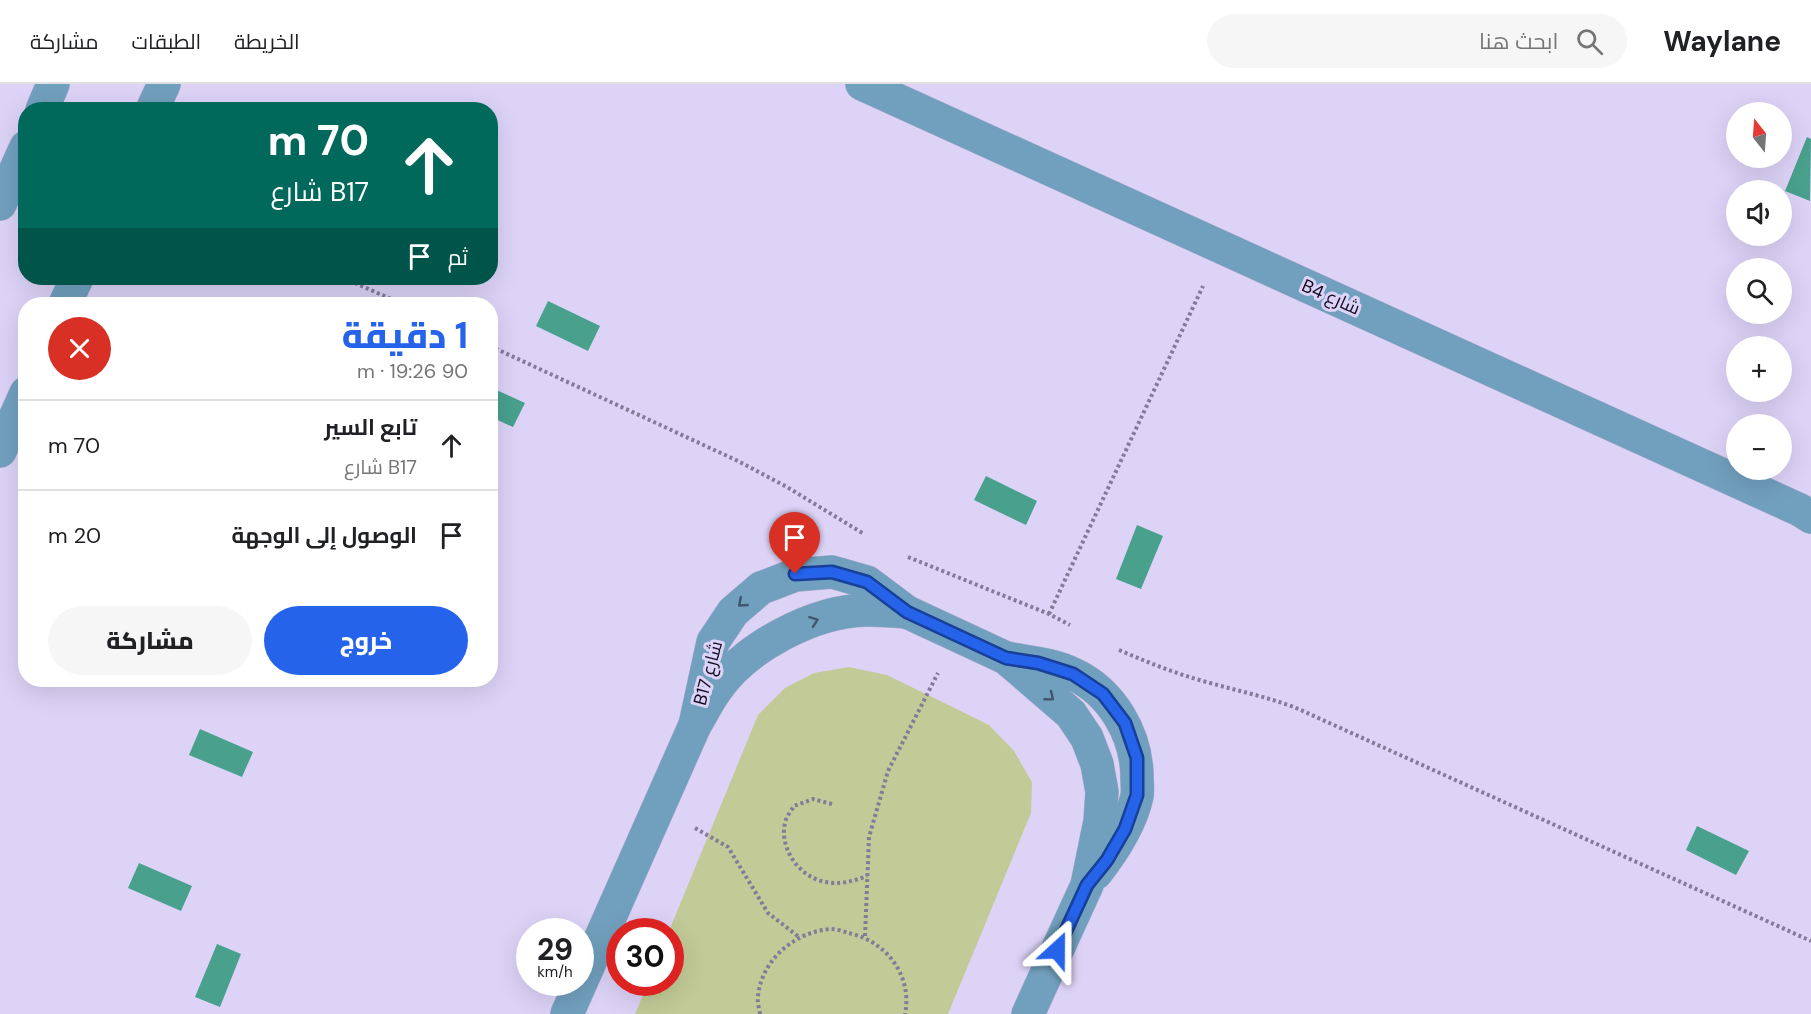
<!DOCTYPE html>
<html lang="ar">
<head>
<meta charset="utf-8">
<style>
  :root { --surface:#fff; --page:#f6f6f6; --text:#202124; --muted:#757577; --line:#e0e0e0; --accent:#2563eb }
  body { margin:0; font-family:"DM Sans",Cairo,sans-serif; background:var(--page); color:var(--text); direction:rtl; height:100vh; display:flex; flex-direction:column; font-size:22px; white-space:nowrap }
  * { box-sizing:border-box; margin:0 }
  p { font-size:20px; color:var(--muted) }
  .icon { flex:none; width:33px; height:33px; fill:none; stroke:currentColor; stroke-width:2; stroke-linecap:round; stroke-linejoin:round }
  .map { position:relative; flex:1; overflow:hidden; direction:ltr }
  .details { position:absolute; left:18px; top:213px; width:480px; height:390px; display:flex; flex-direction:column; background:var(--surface); border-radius:24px; box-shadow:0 6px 24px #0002; direction:rtl }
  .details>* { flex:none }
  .banner { position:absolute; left:18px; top:18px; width:480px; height:183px; border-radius:24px; box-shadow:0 6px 24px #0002; direction:rtl; background:#00695c; color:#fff; overflow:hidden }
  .needle { width:39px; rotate:343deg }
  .tools { position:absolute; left:1726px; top:18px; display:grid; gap:12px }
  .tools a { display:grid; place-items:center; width:66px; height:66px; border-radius:50%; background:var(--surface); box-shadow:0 6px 24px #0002; font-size:30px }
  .speed { position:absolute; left:516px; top:834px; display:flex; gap:12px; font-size:30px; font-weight:700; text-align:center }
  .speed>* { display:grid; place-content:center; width:78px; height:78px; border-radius:50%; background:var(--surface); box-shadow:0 6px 24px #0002; line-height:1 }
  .speed small { font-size:15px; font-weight:400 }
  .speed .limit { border:9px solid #d22; background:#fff; color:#111 }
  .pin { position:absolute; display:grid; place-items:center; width:51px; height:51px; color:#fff; margin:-62px -26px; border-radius:50% 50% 50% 0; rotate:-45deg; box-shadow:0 0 6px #0007 }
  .pin .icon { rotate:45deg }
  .me { position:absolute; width:66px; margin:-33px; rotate:24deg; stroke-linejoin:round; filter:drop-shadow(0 0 4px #0008) }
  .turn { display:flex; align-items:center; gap:21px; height:126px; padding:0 30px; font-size:27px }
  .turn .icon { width:78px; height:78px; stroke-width:2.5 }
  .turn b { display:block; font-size:42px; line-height:51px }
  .then { display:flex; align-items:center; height:57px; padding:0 30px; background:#0003; gap:12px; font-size:22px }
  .round { display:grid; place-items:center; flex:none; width:63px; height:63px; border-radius:32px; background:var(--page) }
  .headline { display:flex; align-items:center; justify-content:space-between; height:102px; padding:0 30px }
  h1 { font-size:36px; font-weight:800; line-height:45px; color:var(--accent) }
  .primary-button { display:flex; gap:12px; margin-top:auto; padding:12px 30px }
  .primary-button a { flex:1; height:69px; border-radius:36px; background:var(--accent); color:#fff; font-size:24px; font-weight:800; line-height:69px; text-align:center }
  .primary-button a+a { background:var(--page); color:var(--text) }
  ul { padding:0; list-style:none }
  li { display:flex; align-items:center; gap:18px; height:90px; padding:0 30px; border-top:2px solid var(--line) }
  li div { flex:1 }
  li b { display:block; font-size:22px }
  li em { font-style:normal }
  header { display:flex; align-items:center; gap:36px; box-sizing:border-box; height:84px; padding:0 30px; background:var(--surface); border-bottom:2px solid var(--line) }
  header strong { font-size:28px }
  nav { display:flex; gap:33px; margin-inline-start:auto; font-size:21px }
  .search { width:420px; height:54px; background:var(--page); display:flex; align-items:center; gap:15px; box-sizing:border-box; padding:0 21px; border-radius:33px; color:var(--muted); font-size:22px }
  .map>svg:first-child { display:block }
  .green { fill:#c2cb97 }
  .water { fill:#48a08d }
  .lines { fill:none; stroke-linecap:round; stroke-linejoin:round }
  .minor-casing { stroke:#b7afd0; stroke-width:34 }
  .path { stroke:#837b98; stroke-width:4; stroke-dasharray:3 3; stroke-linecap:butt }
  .minor { stroke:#71a0be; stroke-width:33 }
  .oneway { stroke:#41556e }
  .route-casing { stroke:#184099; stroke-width:15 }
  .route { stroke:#2563eb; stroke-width:10 }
  .labels { text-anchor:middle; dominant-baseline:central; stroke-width:6; stroke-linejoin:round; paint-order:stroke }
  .street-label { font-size:18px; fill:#110a1f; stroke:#dcd3f7 }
</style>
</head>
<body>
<header>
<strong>Waylane</strong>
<div class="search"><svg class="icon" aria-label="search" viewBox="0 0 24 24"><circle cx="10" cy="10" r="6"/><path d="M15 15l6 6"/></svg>ابحث هنا</div>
<nav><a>الخريطة</a><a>الطبقات</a><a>مشاركة</a></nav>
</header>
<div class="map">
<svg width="1811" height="930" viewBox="0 0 1811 930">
  <rect width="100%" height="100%" fill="#dcd3f7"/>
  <polygon class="green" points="849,583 887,591 989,641 1014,667 1032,698 1031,729 948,930 635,930 648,899 670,898 669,847 758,631 785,604 814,589"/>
  <g class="water">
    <polygon points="1807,53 1811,55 1810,117 1785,107"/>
    <polygon points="548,217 600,242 588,267 536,242"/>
    <polygon points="490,303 525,319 513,343 491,333"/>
    <polygon points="986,392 1037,417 1026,441 974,416"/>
    <polygon points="1137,441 1163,452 1141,505 1116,495"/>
    <polygon points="200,645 253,668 242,693 189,671"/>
    <polygon points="1697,742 1749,767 1736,791 1686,766"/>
    <polygon points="139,779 192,802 181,827 128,804"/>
    <polygon points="217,860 241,870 220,923 195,913"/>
  </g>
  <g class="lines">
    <g class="minor-casing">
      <g id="minor">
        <polyline points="862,0 1800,426 1811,433"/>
        <polyline points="42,26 53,0"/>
        <polyline points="152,26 164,0"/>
        <polyline points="0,120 26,63"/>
        <polyline points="65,220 77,194"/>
        <polyline points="0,367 26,309"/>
        <path d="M1006,574C1028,578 1053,580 1073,590C1112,608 1137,651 1137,694C1137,699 1138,706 1137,712C1131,740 1114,766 1096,789"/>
        <polyline points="695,641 713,558 733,528 761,504 795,491 832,488 867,498 907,528 1006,574 1071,630 1087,654 1097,680 1102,708 1100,737 1087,801 1028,930"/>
        <path d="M567,930L695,641C702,630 708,617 716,606C745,563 814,527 866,526C879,526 893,527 907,528"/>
      </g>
    </g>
    <g class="path">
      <polyline points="344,194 402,220"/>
      <polyline points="490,262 738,377 787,403 864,450"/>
      <polyline points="908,473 1049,530 1070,541"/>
      <polyline points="1049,530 1203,202"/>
      <path d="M1119,566C1147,578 1174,589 1203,597C1234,606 1264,612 1294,623L1811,857"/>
      <path d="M832,720L813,715L794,722C791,727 786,733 785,739C779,765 800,794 826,798C840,801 854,797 867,792"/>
      <polyline points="695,744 728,763 768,829 799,853"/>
      <polyline points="865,852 869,753 888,687 938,589"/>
      <path d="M760,930C759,924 757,917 758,912C762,875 795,848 830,845C836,845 843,847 848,849C885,856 913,891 905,930"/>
    </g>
    <use href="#minor" class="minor"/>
  </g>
  <defs><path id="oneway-chevron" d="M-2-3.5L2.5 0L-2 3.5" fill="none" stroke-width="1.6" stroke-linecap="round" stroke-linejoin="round" transform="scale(1.5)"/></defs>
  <g class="oneway">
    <use href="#oneway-chevron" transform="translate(742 519) rotate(139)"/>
    <use href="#oneway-chevron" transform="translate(814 537) rotate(-20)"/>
    <use href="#oneway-chevron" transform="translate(1050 613) rotate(39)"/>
  </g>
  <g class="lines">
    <g class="route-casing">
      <polyline id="route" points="795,490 832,488 867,498 907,528 1006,574 1038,579 1073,590 1103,610 1125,639 1137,674 1137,711 1125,745 1107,776 1087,801 1057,866"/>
    </g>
    <use href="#route" class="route"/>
  </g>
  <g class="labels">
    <g class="street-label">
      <text transform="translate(1331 213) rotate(24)">B4 شارع</text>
      <text transform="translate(708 589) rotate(-75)">B17 شارع</text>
    </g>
  </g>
</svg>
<div class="tools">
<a><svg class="needle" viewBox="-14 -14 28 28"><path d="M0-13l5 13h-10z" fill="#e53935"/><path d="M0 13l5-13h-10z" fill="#757577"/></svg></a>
<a><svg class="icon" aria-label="sound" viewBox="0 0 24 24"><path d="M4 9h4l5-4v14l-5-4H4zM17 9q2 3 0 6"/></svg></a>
<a><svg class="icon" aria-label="search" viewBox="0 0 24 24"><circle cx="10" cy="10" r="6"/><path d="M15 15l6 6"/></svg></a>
<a>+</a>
<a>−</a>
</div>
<div class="speed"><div>29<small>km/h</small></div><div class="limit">30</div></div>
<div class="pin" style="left:795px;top:490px;background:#d93025"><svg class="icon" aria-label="arrive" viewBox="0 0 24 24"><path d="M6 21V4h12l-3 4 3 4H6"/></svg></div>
<svg class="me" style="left:1057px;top:866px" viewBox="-20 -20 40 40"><path d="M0-17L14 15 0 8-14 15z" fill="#2563eb" stroke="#fff" stroke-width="4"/></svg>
<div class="banner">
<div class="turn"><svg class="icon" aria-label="ahead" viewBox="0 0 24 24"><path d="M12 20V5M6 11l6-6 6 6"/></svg><div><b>70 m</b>B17 شارع</div></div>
<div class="then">ثم<svg class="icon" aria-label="arrive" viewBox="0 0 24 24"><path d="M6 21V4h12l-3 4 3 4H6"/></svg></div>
</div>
<section class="details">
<div class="headline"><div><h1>1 دقيقة</h1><p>90 m · 19:26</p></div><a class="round" style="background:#d93025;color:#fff"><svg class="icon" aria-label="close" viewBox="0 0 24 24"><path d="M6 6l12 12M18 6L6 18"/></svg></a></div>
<ul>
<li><svg class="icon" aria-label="ahead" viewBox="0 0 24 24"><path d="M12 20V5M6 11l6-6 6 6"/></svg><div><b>تابع السير</b><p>B17 شارع</p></div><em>70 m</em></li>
<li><svg class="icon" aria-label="arrive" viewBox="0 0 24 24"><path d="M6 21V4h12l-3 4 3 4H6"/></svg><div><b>الوصول إلى الوجهة</b></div><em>20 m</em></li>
</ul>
<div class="primary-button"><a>خروج</a><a>مشاركة</a></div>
</section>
</div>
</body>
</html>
